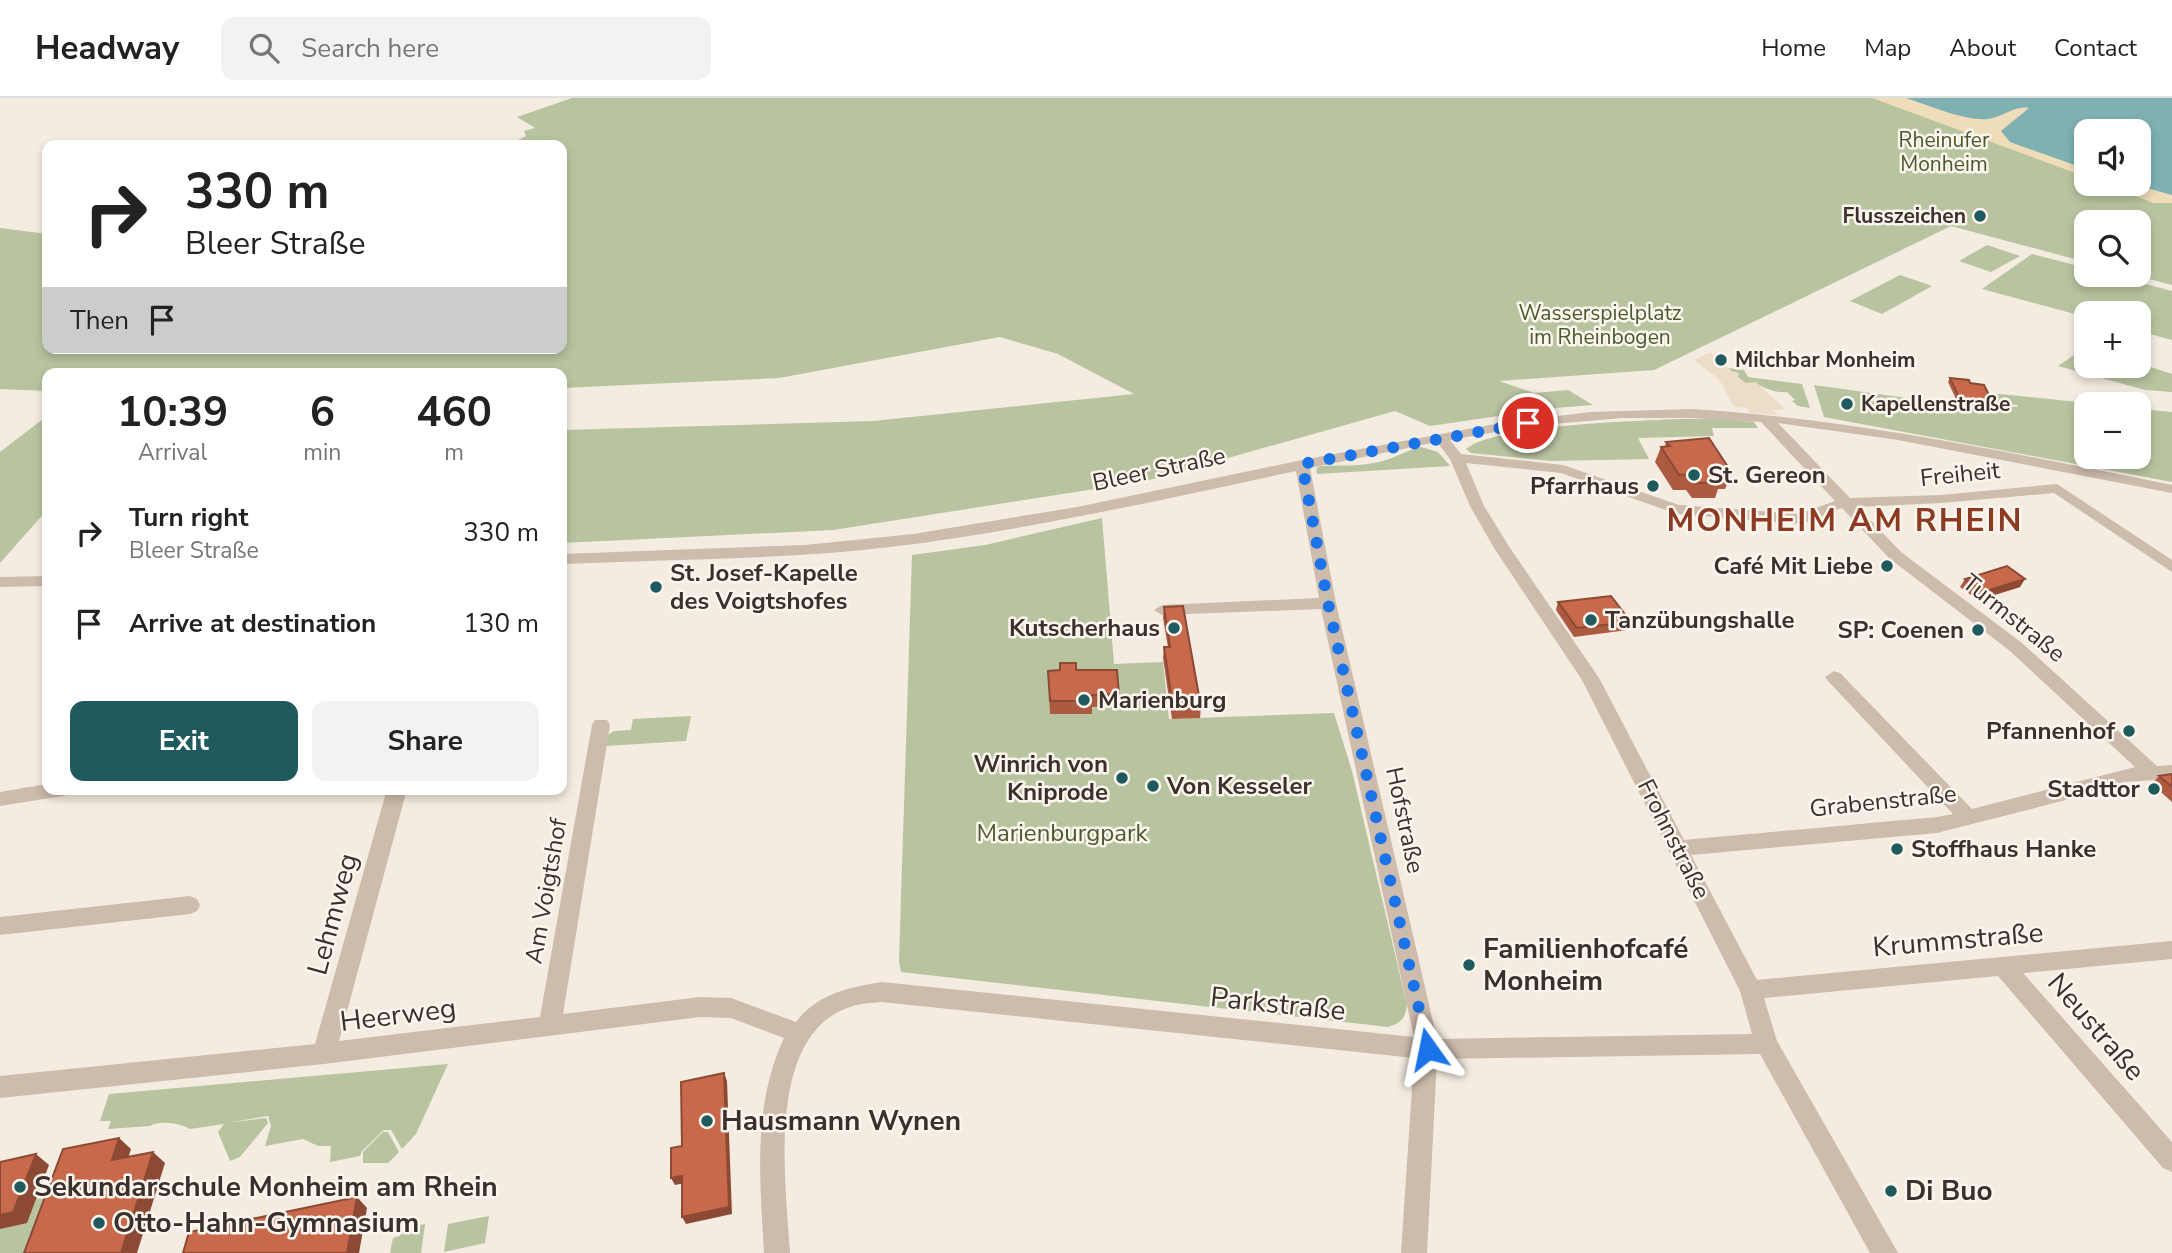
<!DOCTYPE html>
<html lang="en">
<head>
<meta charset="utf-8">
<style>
  :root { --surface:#fff; --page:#f2f2f2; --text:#222; --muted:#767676; --line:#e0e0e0; --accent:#1f5a5e }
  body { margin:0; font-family:"Nunito Sans",sans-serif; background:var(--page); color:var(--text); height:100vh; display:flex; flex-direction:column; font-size:26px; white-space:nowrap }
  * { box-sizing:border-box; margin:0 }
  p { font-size:23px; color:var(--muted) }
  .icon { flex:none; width:38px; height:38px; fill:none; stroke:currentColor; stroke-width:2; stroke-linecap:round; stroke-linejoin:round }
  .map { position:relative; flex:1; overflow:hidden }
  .side { position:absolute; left:42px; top:270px; width:525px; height:427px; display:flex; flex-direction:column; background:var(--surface); border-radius:14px; box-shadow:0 4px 10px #0003 }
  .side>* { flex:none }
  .banner { position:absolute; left:42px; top:42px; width:525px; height:214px; border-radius:14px; box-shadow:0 4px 10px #0003; background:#fff; color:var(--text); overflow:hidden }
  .buttons { position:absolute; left:2074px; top:21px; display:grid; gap:14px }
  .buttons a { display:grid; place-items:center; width:77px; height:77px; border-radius:14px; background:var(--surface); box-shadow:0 4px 10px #0003; font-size:35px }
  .pin { position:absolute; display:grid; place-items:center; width:60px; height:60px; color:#fff; margin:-30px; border:4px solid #fff; border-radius:50%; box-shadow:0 2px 7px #0007 }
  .me { position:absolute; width:77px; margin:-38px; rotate:348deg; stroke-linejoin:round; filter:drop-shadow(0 0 5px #0008) }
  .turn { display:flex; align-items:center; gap:24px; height:147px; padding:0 28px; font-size:32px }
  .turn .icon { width:91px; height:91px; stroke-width:2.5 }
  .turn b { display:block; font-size:49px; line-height:60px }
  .then { display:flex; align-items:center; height:66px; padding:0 28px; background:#0003; gap:14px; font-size:26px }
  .eta { display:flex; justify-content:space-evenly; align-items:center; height:119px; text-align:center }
  .eta b { font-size:42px; font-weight:700; line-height:49px }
  .action { display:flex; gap:14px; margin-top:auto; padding:14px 28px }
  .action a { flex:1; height:80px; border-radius:14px; background:var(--accent); color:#fff; font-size:28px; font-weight:700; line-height:80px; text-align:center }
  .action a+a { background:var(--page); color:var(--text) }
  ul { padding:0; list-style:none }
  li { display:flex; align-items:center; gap:21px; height:91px; padding:0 28px }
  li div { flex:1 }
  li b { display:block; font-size:26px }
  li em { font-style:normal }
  header { display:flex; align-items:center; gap:42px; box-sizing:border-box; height:98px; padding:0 35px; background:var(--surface); border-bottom:2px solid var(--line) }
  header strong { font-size:33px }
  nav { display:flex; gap:38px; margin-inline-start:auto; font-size:24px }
  .search { width:490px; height:63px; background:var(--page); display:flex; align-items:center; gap:18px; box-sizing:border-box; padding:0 24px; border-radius:14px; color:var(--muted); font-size:26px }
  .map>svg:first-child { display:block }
  .green { fill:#b8c4a0 }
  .sand { fill:#efdcb8 }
  .plaza { fill:#ecdcc8 }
  .water { fill:#7fb0b2 }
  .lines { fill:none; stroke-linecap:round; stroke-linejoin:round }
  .minor { fill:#cdbbac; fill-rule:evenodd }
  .wall { fill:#ac5a40 }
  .shaded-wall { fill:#8c4a34 }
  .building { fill:#c8694b; stroke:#8c4a34; stroke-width:2 }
  .route { stroke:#1a73e8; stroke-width:12; stroke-dasharray:0 21.6 }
  .poi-dot { fill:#1f5a5e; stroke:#fbf5ee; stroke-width:2.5 }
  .labels { text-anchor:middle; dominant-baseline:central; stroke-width:5; stroke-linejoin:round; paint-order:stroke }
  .far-park-label { font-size:21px; fill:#4a5a2e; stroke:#fbf5ee }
  .far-poi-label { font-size:21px; font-weight:bold; fill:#3b302b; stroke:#fbf5ee; text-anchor:start }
  .street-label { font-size:24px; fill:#3b302b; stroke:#fbf5ee }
  .poi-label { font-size:24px; font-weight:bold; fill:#3b302b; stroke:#fbf5ee; text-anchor:end }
  .park-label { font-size:24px; fill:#4a5a2e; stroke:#fbf5ee }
  .near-street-label { font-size:28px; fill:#3b302b; stroke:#fbf5ee }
  .near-poi-label { font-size:28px; font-weight:bold; fill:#3b302b; stroke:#fbf5ee; text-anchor:start }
  .district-label { font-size:32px; font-weight:bold; letter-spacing:2px; fill:#8c3b22; stroke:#fbf5ee }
</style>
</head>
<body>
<header>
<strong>Headway</strong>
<div class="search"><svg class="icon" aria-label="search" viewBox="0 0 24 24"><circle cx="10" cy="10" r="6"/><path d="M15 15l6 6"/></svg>Search here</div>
<nav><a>Home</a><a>Map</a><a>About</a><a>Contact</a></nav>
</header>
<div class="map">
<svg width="2172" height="1155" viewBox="0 0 2172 1155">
  <rect width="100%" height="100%" fill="#f4ebe1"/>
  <g class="green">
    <polygon points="572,0 1952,0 2086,48 2086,86 2138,86 2172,78 2172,187 2134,177 2138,177 2138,124 2086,124 2086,164 1951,128 1654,272 1499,283 1534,295 1568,292 1593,307 1554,310 1430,328 1395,313 1146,383 833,432 562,445 562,332 873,323 1134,296 1058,256 1000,239 779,280 562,290 562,275 47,275 47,293 0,291 0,130 47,136 47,250 562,250 562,47 508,47 526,38 524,33 535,30 517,19"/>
    <polygon points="1987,147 2020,158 1991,174 1959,163"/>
    <polygon points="2032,156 2086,170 2086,177 2111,177 2172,193 2172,242 2139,233 2138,215 2086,215 2086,219 1982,191"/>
    <polygon points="1900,177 1932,188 1882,216 1850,203"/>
    <polygon points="2086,254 2086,268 2138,268 2139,265 2172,276 2172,294 2145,292 2058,268 2077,255"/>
    <path d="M1728,270L1744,272L1748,279L1802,286L1810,310L1798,308L1792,303L1795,302L1787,294C1769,296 1762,284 1745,285Z"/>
    <polygon points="1814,287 2000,313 1999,308 2018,309 2017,307 1984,303 1980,294 2097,306 2086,306 2086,359 2138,359 2139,311 2172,314 2172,384 1824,319"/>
    <polygon points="47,318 47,412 0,465 0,354"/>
    <path d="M1678,321H1720L1754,324L1758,330H1712L1714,338L1638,340L1649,361L1551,363L1471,355L1466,351C1493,327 1636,323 1678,321Z"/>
    <path d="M1421,349L1438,354L1450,368L1317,376L1316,371L1320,368C1342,367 1369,369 1389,361C1401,357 1408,352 1421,349Z"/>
    <path d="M1102,420L1114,566L1163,564L1169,621L1334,615L1352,673L1407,907C1405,921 1401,925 1388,929L901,874L899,863L912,457L985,447Z"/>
    <polygon points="691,618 686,643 606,648 608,637 614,633 631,632 633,621"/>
    <path d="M448,966L416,1036L402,1051L391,1032H384L362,1053L360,1058L330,1064L331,1048H318L303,1041L265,1048L271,1028L268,1018L226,1025L266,1020L268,1025L240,1059L230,1063L218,1034L224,1026L190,1031C180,1025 159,1022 150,1028L108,1031L111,1023H100L109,996Z"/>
    <polygon points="383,1034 388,1034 399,1054 388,1065 363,1065 363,1054"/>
    <polygon points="63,1096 42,1155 0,1155 0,1131 36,1101"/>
    <polygon points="489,1118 485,1145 444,1154 448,1126"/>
    <polygon points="425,1126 421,1155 390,1155 393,1140 400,1138 401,1131"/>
  </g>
  <g class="sand">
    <polygon points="1872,0 1906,0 1957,16 1987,21 2021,9 2031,10 2019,17 2010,44 2086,71 2086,79"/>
    <polygon points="2104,86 2133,86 2172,97 2172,105 2153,105"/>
  </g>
  <polygon class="plaza" points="1710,254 1731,273 1739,275 1738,279 1745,285 1756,284 1785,311 1773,312 1778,317 1750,315 1747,310 1734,309 1719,281 1694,262"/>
  <path class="water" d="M1906,0H2172V97L2133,86H2138V33H2086V71L2010,44L2001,33L2029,10C2014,7 2002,20 1987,21C1964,23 1928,7 1906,0Z"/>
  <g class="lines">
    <g class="minor">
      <path d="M1691,311C1854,321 2012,355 2172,387V395L1898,342L1778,325L1850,400L1941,397L2057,386L2172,462V474L2054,395L1941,405L1858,409L1901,454L2022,545L2157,668L2172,667V681L2124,684L2062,703L1937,735L1691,757L1757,882L2172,843V861L2023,875L2172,1044V1074L2163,1070L1998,878L1764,900L1777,943L1898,1155H1870L1760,956L1437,961L1427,1155H1401L1414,960L882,904C872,905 860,905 850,909C764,937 786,1087 790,1155H764C760,1082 752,1008 784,940L731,920L700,919L324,966L0,1000V978L315,946L387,691H407L339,943L540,919L592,627L595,622H607L610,627L563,916L700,899L731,900L796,924C817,896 849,889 882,884L1414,939L1321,511L1162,517L1154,512L1162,507L1319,500L1296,373C1161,402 1027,432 890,449C781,462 671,461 562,466V456L805,447L913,436L1077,409L1302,362L1500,325L1591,314ZM1622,320H1691L1761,324L1835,403L1799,416L1679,407L1563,367L1461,356L1450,342L1530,328ZM1437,344L1450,361L1470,408L1494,450L1582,582L1740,893L1752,936L1437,941L1336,505L1310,370ZM1466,365L1561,375L1677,416L1799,426C1816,423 1826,415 1842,410L1889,460L2010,553L2135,669L1972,711L1840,575L1834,573L1825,579L1828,583L1953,716L1937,719L1684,742L1599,580L1510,450L1484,408Z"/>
      <polygon points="47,478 47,488 0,489 0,479"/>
      <polygon points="47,686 47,691 72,691 70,696 63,698 0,708 0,694"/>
      <polygon points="190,798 197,801 200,807 197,813 190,816 0,837 0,819"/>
    </g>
  </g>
  <g class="wall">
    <polygon points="1950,280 1970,285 1993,305 1991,309 1958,305 1948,284"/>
    <polygon points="1666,344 1732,375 1725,391 1718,391 1715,400 1692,400 1686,392 1673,392 1655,364 1661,349 1665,349"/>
    <polygon points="1965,481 2020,489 1978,502 1960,489"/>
    <polygon points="1558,504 1631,524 1628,532 1574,539 1556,512"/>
    <polygon points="1164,509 1201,609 1200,620 1172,621 1163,560 1164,549 1168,549 1163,520"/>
    <polygon points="1076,572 1119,596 1119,608 1092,609 1092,616 1050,616 1048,573"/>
    <polygon points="2172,676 2172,704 2152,686 2159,678"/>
  </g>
  <g class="shaded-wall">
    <polygon points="2025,481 2020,489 1978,502 1983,494"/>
    <polygon points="724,975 727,983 732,1116 686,1126 682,1119"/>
    <polygon points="119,1040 131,1051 124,1073 112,1062"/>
    <polygon points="153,1054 165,1065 137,1155 121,1155"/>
    <polygon points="36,1056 49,1067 27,1125 0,1131 0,1117"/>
    <polygon points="682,1078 685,1085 675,1087 671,1080"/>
    <polygon points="357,1099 367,1110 359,1155 347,1155"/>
  </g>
  <g class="building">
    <polygon points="1950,280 1969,282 1970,285 1984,287 1993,305 1960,301"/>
    <polygon points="1709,340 1732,375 1715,376 1721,384 1698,385 1692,376 1679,377 1661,349 1670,348 1666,344"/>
    <polygon points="2007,468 2025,481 1983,494 1965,481"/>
    <polygon points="1611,498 1631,524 1577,530 1558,504"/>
    <polygon points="1183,508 1201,609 1173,610 1164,549 1170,549 1164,509"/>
    <polygon points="1060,565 1076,565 1076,572 1117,572 1119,596 1092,597 1092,603 1050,603 1048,573 1060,572"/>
    <polygon points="2172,676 2172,689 2159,678"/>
    <polygon points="724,975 729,1109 682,1119 682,1078 671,1080 671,1050 682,1048 681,984"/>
    <polygon points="119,1040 112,1062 153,1054 121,1155 24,1155 63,1051"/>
    <polygon points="36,1056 13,1114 0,1117 0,1064"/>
    <polygon points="357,1099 347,1155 183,1155 189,1134"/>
  </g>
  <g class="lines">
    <polyline class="route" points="1428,951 1328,505 1302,366 1528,325"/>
  </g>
  <g class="poi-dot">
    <circle cx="1980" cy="118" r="7"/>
    <circle cx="1721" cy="262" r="7"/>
    <circle cx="1847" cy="306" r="7"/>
    <circle cx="1694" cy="377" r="7"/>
    <circle cx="1653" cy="388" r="7"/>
    <circle cx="1887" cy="468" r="7"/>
    <circle cx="656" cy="489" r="7"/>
    <circle cx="1591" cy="522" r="7"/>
    <circle cx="1174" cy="530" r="7"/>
    <circle cx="1978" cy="532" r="7"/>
    <circle cx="1084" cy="602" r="7"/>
    <circle cx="2129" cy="633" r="7"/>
    <circle cx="1122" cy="680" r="7"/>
    <circle cx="1153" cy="688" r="7"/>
    <circle cx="2154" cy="691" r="7"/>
    <circle cx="1897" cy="751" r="7"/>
    <circle cx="1469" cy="867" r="7"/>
    <circle cx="707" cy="1023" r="7"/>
    <circle cx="20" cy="1089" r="7"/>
    <circle cx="1891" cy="1093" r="7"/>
    <circle cx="99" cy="1125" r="7"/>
  </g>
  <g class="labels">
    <g class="far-park-label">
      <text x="1944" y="42">Rheinufer<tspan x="1944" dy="24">Monheim</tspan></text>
      <text x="1600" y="215">Wasserspielplatz<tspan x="1600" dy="24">im Rheinbogen</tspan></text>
    </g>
    <g class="far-poi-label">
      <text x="1966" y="118" text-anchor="end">Flusszeichen</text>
      <text x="1735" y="262">Milchbar Monheim</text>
      <text x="1861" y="306">Kapellenstraße</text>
    </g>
    <g class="street-label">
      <text transform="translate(1159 371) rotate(-12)">Bleer Straße</text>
      <text transform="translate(1960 376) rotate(-6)">Freiheit</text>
      <text transform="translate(2014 520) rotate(39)">Turmstraße</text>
      <text transform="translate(1883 703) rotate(-6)">Grabenstraße</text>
      <text transform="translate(1405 722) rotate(78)">Hofstraße</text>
      <text transform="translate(1674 741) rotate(63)">Frohnstraße</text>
      <text transform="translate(546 793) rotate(-80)">Am Voigtshof</text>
    </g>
    <g class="poi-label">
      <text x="1708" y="377" text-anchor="start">St. Gereon</text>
      <text x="1639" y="388">Pfarrhaus</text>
      <text x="1873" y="468">Café Mit Liebe</text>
      <text x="670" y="475" text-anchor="start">St. Josef-Kapelle<tspan x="670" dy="28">des Voigtshofes</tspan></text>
      <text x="1605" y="522" text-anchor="start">Tanzübungshalle</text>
      <text x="1160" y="530">Kutscherhaus</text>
      <text x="1964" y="532">SP: Coenen</text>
      <text x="1098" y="602" text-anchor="start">Marienburg</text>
      <text x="2115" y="633">Pfannenhof</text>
      <text x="1108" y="666">Winrich von<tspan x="1108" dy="28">Kniprode</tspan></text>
      <text x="1167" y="688" text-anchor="start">Von Kesseler</text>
      <text x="2140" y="691">Stadttor</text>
      <text x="1911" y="751" text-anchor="start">Stoffhaus Hanke</text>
    </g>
    <g class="park-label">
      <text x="1062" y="735">Marienburgpark</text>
    </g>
    <g class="near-street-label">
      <text transform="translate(333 816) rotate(-75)">Lehmweg</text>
      <text transform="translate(1958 842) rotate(-5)">Krummstraße</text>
      <text transform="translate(1278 906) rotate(6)">Parkstraße</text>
      <text transform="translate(398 917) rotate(-7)">Heerweg</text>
      <text transform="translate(2096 929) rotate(49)">Neustraße</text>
    </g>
    <g class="near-poi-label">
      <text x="1483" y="851">Familienhofcafé<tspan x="1483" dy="32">Monheim</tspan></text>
      <text x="721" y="1023">Hausmann Wynen</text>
      <text x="34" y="1089">Sekundarschule Monheim am Rhein</text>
      <text x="1905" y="1093">Di Buo</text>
      <text x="113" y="1125">Otto-Hahn-Gymnasium</text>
    </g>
    <g class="district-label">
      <text x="1845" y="422">MONHEIM AM RHEIN</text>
    </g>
  </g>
</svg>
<div class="buttons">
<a><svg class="icon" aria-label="sound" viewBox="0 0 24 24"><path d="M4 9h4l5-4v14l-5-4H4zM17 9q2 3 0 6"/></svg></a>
<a><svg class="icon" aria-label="search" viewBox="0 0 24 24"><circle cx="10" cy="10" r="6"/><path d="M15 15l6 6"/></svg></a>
<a>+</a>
<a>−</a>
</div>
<div class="pin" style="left:1528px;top:325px;background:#d93025"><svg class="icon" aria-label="arrive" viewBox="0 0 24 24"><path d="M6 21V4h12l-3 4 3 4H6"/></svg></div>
<svg class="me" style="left:1428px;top:951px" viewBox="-20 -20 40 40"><path d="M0-17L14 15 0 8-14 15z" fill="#1a73e8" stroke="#fff" stroke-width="4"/></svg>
<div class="banner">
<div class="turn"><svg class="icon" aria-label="right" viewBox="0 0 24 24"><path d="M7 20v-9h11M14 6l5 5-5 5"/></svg><div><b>330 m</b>Bleer Straße</div></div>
<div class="then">Then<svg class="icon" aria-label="arrive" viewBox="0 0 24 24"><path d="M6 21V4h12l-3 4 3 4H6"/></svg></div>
</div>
<section class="side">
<div class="eta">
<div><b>10:39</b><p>Arrival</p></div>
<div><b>6</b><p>min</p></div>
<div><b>460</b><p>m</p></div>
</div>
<ul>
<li><svg class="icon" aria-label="right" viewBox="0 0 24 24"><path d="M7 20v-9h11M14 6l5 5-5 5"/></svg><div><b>Turn right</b><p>Bleer Straße</p></div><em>330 m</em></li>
<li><svg class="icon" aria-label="arrive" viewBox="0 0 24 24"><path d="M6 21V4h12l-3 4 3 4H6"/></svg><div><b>Arrive at destination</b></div><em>130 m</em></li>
</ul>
<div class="action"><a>Exit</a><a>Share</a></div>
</section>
</div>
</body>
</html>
